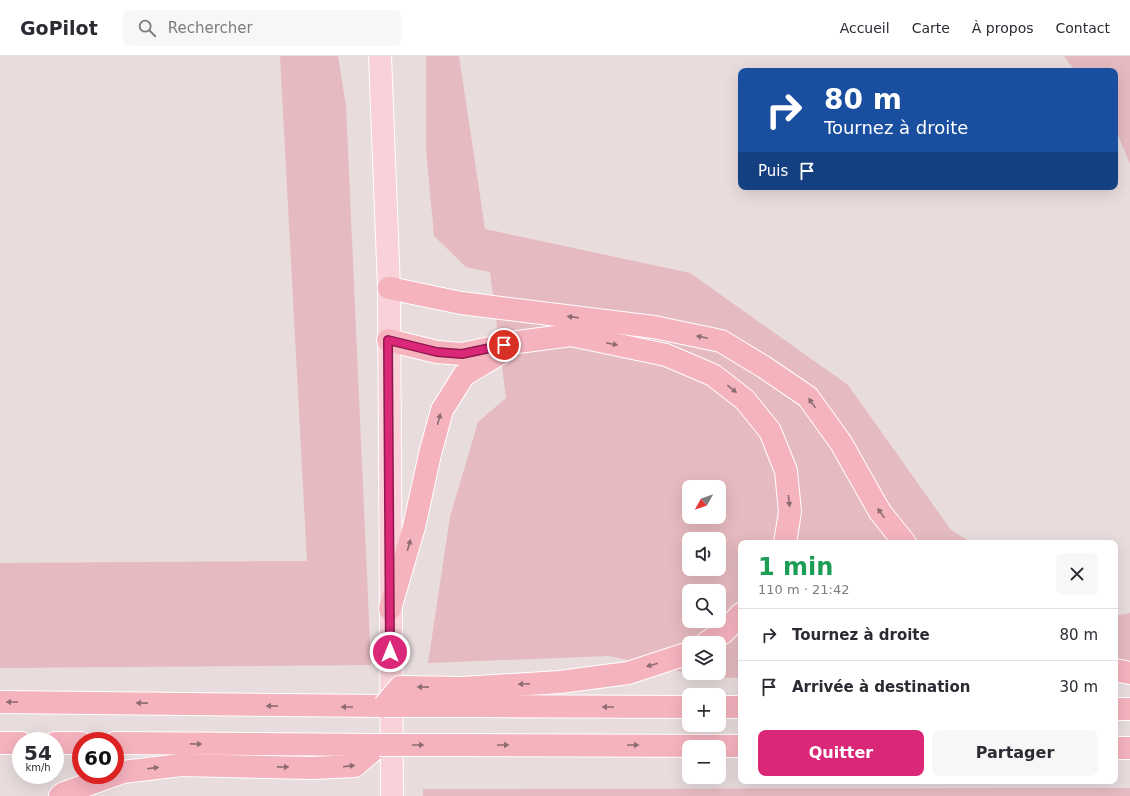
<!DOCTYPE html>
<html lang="fr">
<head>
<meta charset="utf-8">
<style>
  :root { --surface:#fff; --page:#f7f7f7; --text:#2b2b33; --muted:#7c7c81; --line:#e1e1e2; --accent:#db2777 }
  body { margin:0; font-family:"DejaVu Sans",sans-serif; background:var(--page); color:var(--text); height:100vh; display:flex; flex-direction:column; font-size:15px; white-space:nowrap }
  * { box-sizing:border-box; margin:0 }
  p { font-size:13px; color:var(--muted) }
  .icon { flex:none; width:22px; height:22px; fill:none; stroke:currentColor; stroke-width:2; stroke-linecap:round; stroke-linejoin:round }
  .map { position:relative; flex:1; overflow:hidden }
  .drawer { position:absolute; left:738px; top:484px; width:380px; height:244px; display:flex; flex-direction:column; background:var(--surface); border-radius:8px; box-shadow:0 4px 16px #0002 }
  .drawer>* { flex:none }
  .guide { position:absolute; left:738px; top:12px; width:380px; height:122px; border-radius:8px; box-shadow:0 4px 16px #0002; background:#1a4fa0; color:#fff; overflow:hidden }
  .needle { width:26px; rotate:230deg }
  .fabs { position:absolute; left:682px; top:424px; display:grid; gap:8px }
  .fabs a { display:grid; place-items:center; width:44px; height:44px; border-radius:8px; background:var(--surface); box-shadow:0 4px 16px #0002; font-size:20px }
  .speed { position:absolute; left:12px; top:676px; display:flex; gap:8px; font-size:20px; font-weight:700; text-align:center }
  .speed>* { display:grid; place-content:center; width:52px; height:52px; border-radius:50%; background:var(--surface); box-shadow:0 4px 16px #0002; line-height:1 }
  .speed small { font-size:10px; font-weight:400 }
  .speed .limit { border:6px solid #d22; background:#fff; color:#111 }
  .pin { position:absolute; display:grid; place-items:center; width:34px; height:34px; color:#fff; margin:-17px; border:2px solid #fff; border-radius:50%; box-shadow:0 1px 4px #0007 }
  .me { position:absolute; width:44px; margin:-22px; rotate:0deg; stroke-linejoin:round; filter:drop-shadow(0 0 3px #0008) }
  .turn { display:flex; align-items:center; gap:14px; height:84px; padding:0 20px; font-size:18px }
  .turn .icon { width:52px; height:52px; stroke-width:2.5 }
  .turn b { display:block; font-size:28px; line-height:34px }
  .then { display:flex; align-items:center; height:38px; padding:0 20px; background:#0003; gap:8px; font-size:15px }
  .round { display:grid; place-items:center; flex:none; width:42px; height:42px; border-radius:8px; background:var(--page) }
  .overview { display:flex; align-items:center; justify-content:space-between; height:68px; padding:0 20px }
  h1 { font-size:24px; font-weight:700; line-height:30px; color:#1e9e55 }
  .button { display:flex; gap:8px; margin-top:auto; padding:8px 20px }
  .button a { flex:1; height:46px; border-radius:8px; background:var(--accent); color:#fff; font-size:16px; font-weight:700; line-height:46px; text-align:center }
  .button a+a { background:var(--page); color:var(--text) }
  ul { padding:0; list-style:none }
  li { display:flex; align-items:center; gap:12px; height:52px; padding:0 20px; border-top:1px solid var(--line) }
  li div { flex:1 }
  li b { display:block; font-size:15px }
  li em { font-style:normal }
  header { display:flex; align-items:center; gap:24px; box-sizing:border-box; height:56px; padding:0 20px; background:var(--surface); border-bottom:1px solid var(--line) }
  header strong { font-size:19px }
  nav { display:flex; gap:22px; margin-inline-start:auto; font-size:14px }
  .search { width:280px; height:36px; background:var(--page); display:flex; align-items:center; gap:10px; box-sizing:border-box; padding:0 14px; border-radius:8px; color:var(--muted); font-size:15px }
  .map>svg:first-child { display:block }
  .green { fill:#e6bac1; fill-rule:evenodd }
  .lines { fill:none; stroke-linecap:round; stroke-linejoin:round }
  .primary-casing { stroke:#fff; stroke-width:24 }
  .highway-casing { stroke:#fff; stroke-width:24 }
  .primary { stroke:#f9d1d8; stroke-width:22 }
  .highway { stroke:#f5b3be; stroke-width:22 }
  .highway-bridge-casing { stroke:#fff; stroke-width:24; stroke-linecap:butt }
  .highway-bridge { stroke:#f5b3be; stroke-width:22 }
  .oneway { fill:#8c6c71 }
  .route-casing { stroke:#8e194d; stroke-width:10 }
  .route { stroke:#db2777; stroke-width:7 }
</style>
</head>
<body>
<header>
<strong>GoPilot</strong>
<div class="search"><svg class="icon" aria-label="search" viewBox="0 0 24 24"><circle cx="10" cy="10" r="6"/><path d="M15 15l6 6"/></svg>Rechercher</div>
<nav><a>Accueil</a><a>Carte</a><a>À propos</a><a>Contact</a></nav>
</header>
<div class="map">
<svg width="1130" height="740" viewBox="0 0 1130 740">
  <rect width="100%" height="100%" fill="#e8dcdd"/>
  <g class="green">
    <polygon points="280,0 338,0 346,50 371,609 0,612 0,507 307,505"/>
    <path d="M426,0H459L485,173L690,217L848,329L951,474L972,487H741V622L705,621L609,600L428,607L450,461L478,366L506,342L490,216L466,211L434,180L426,93ZM689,431H719V461H689ZM689,483H719V513H689ZM689,535H719V565H689ZM689,587H719V617H689Z"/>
    <polygon points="1064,0 1130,0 1130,108 1115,72 1115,15 1075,15"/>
    <polygon points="1130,557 1130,623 1115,623 1115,560"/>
    <polygon points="1130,732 1130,740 423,740 423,733"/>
  </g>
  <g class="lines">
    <g class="primary-casing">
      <polyline id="primary" points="380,0 389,232 392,740"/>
    </g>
    <g class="highway-casing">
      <g id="highway">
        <polyline points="389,232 461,247 654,271 721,285 764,311 808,341 841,387 880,456 905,487"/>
        <polyline points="388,284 437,296 462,298 518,286 571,279 666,299 713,319 745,344 770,375 786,415 790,456 785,487"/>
        <polyline points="390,553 414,471 430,398 442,354 464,319 504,295"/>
        <polyline points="706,587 724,576 741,558"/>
        <polyline points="1115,614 1130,617"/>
        <polyline points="462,632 560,626 628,617 689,597"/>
        <polyline points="0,646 384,650"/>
        <polyline points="463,650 689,651"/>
        <polyline points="719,651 741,651"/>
        <polyline points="1115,653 1130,653"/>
        <polyline points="0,687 21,687"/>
        <polyline points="55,687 81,687"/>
        <polyline points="115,687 379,689"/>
        <polyline points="464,689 741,690"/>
        <polyline points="1115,692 1130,692"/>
        <polyline points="115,719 123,716 181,709 312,712 355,710 379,689"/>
        <polyline points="60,740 64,737 115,719"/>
      </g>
    </g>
    <use href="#primary" class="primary"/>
    <use href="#highway" class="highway"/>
    <g class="highway-bridge-casing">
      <g id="highway-bridge">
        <polyline points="384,650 400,631 462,632"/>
        <polyline points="384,650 463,650"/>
        <polyline points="379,689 464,689"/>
      </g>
    </g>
    <use href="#highway-bridge" class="highway-bridge"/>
  </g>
  <defs><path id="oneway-solid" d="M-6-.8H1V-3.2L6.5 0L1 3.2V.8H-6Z"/></defs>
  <g class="oneway">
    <use href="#oneway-solid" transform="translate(573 261) rotate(-173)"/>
    <use href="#oneway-solid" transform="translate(702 281) rotate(-168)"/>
    <use href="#oneway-solid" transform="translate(612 288) rotate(12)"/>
    <use href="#oneway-solid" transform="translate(732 333) rotate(39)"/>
    <use href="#oneway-solid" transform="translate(812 347) rotate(-126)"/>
    <use href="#oneway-solid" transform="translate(439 363) rotate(-75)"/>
    <use href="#oneway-solid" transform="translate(789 445) rotate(84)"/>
    <use href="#oneway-solid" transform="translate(881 457) rotate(-125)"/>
    <use href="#oneway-solid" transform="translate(409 489) rotate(-74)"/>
    <use href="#oneway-solid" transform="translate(652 609) rotate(164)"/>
    <use href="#oneway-solid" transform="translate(524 628) rotate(177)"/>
    <use href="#oneway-solid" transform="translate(423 631) rotate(-179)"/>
    <use href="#oneway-solid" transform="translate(12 646) rotate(-180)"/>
    <use href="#oneway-solid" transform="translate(142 647) rotate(-179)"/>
    <use href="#oneway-solid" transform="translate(272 650) rotate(-179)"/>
    <use href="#oneway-solid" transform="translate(347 651) rotate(180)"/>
    <use href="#oneway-solid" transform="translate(608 651) rotate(-180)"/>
    <use href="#oneway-solid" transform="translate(196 688) rotate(1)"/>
    <use href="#oneway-solid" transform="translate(418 689)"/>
    <use href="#oneway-solid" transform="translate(503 689)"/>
    <use href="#oneway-solid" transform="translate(633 689)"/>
    <use href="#oneway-solid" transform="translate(349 710) rotate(-7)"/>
    <use href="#oneway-solid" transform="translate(283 711) rotate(1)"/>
    <use href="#oneway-solid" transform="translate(153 712) rotate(-7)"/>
  </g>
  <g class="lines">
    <g class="route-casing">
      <polyline id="route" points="390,596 388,284 437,296 462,298 504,289"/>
    </g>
    <use href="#route" class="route"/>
  </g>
</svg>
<div class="fabs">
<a><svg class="needle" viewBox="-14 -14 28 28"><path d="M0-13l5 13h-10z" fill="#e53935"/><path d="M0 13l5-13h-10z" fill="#7c7c81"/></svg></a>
<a><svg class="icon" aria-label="sound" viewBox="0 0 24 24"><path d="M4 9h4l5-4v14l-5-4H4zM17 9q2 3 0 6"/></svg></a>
<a><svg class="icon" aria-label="search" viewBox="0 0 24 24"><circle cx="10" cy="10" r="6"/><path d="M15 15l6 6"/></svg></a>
<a><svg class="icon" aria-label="layers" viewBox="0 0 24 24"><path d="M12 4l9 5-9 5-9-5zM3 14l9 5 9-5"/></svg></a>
<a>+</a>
<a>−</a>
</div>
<div class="speed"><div>54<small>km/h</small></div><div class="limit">60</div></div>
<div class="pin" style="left:504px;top:289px;background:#d93025"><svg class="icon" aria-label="arrive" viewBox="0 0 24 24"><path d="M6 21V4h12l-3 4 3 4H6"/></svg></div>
<svg class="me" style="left:390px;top:596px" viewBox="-20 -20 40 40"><circle r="17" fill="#db2777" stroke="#fff" stroke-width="3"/><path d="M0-11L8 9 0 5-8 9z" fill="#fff"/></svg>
<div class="guide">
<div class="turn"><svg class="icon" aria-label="right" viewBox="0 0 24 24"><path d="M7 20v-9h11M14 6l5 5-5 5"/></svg><div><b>80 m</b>Tournez à droite</div></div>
<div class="then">Puis<svg class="icon" aria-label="arrive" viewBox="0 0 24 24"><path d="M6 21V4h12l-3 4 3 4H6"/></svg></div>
</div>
<section class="drawer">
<div class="overview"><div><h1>1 min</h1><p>110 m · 21:42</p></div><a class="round"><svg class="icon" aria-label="close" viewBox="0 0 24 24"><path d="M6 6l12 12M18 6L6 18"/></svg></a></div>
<ul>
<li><svg class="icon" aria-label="right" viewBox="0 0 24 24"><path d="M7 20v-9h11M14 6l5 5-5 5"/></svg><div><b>Tournez à droite</b></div><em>80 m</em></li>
<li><svg class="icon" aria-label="arrive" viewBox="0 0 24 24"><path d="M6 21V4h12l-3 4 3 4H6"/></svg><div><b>Arrivée à destination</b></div><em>30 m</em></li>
</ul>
<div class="button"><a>Quitter</a><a>Partager</a></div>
</section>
</div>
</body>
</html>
